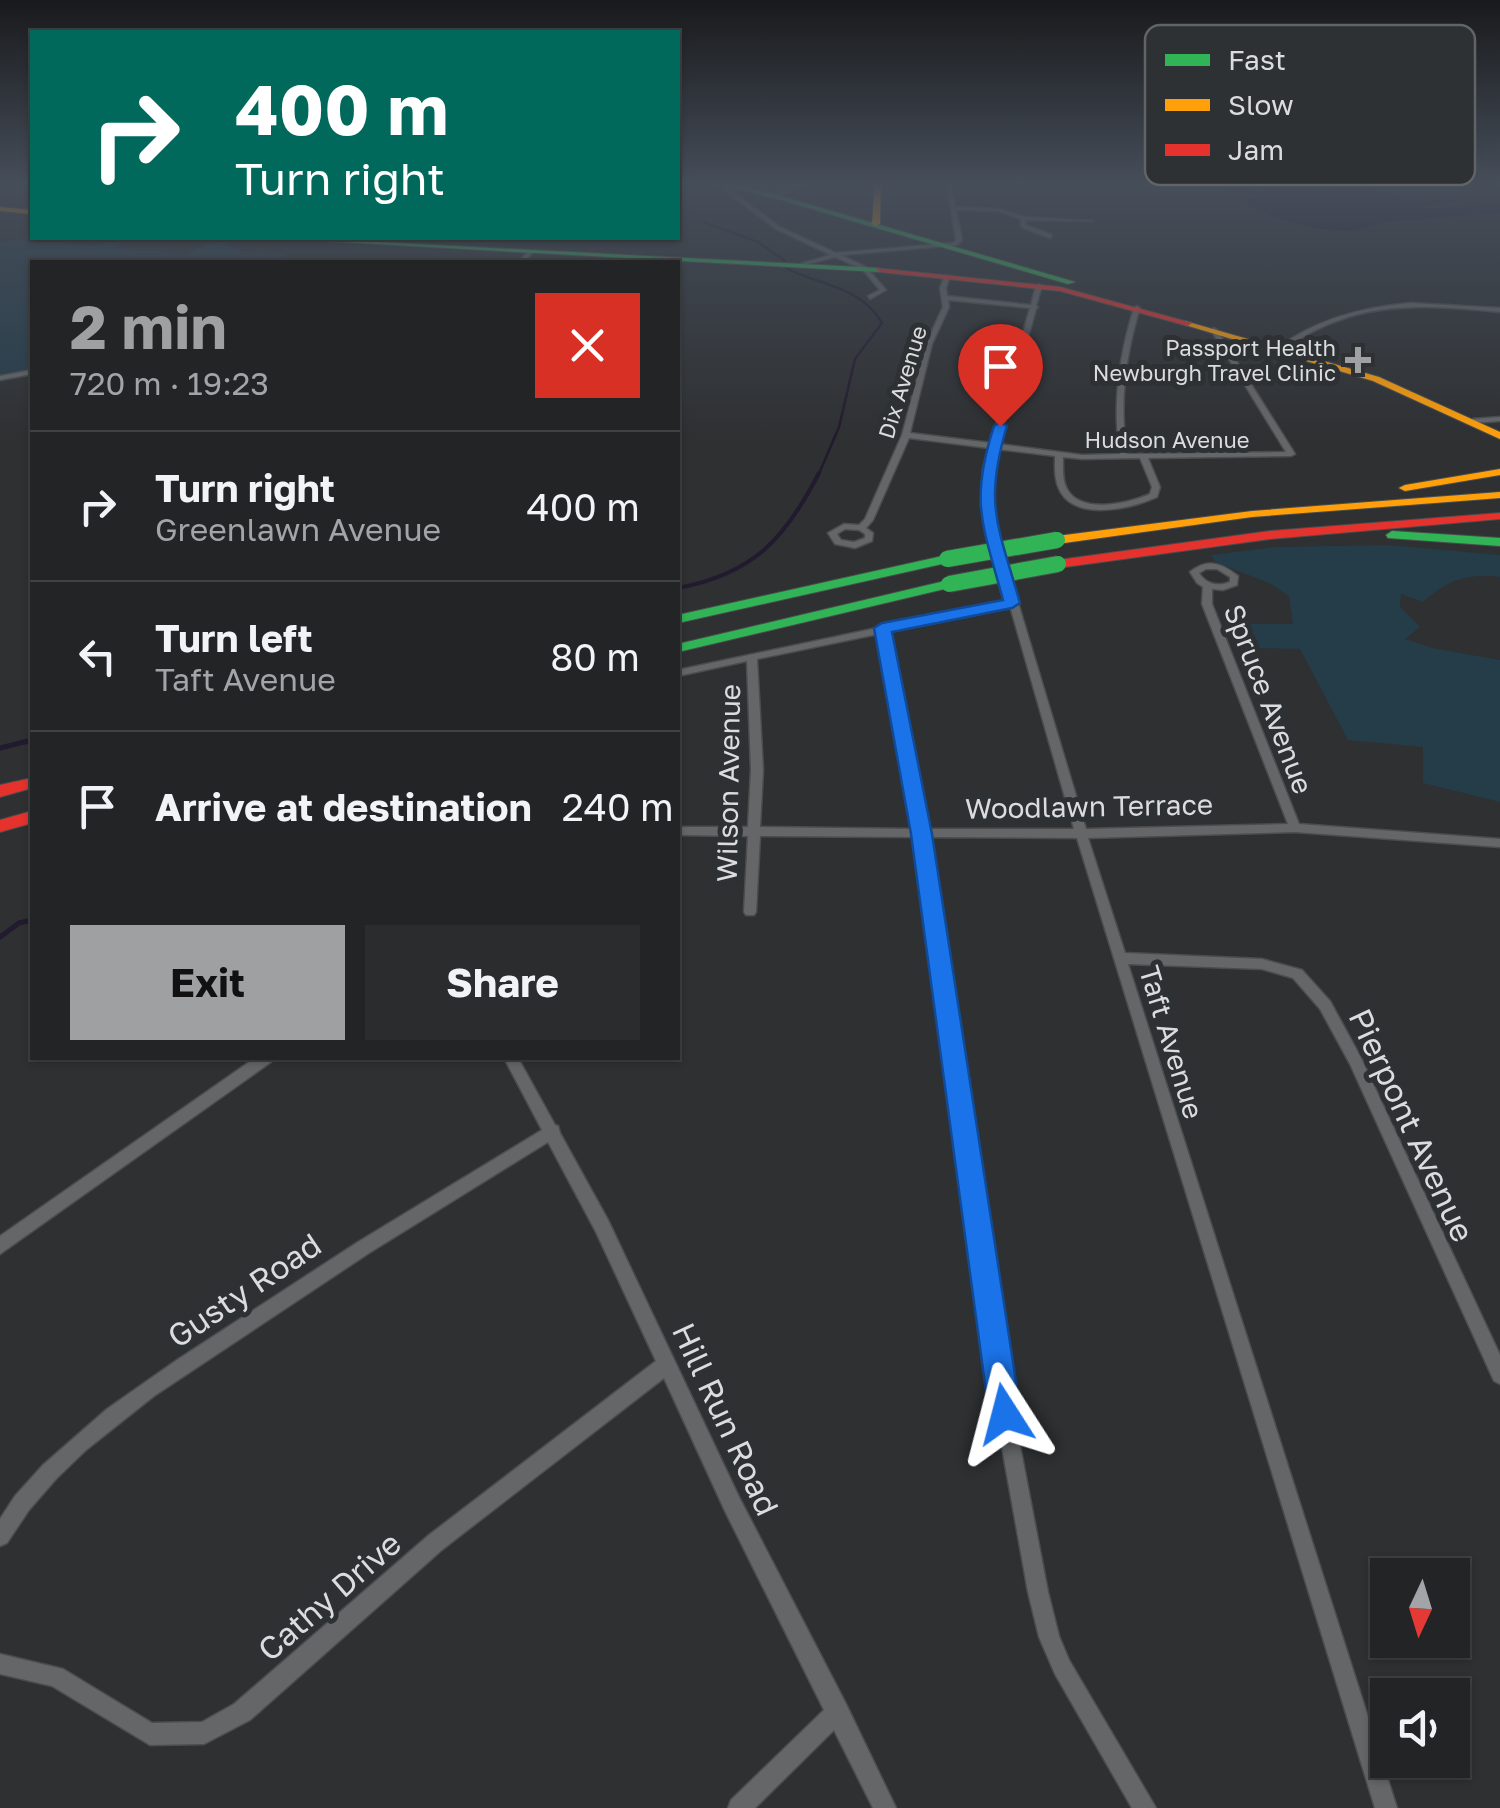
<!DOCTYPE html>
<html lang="en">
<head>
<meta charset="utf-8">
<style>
  :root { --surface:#222426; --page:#2a2c2e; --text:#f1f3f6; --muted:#a2a4a7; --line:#3f4143; --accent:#9ea0a2 }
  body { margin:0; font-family:"Golos Text",sans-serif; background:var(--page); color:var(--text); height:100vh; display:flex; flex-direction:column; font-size:38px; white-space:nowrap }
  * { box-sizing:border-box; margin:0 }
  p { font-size:32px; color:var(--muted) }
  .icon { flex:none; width:55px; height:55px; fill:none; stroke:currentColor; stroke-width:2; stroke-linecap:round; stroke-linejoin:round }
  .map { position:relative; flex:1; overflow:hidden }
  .panel { position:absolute; left:30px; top:260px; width:650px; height:800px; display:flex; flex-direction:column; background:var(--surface); border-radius:0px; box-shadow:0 2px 8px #0004,0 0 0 2px var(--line) }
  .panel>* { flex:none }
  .top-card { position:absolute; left:30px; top:30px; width:650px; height:210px; border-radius:0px; box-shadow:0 2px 8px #0004,0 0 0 2px var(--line); background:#00695c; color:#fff; overflow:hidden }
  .needle { width:65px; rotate:184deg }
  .controls { position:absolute; left:1370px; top:1558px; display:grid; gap:20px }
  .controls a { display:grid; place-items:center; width:100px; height:100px; border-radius:0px; background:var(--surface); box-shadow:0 2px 8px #0004,0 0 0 2px var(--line); font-size:50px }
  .pin { position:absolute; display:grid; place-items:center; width:85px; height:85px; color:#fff; margin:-102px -42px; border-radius:50% 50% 50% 0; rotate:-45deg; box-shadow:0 0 10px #0007 }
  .pin .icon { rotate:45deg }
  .me { position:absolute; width:110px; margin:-55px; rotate:351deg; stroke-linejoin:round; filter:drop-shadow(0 0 8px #0008) }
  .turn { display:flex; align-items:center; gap:35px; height:210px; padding:0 40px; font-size:45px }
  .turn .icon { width:130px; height:130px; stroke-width:2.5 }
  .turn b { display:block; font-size:70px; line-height:85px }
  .round { display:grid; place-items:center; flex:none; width:105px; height:105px; border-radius:0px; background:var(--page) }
  .summary { display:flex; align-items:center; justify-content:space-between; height:170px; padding:0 40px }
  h1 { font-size:60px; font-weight:700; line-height:75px; color:var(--accent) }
  .action { display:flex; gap:20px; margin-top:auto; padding:20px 40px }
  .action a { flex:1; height:115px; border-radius:0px; background:var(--accent); color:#111; font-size:40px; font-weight:700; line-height:115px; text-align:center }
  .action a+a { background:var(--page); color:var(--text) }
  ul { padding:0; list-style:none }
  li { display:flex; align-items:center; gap:30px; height:150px; padding:0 40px; border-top:2px solid var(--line) }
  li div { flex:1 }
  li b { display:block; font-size:38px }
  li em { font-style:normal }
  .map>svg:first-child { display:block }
  .green { fill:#253c49 }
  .water { fill:#221a2e }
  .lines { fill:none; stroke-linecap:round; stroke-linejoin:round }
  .stream-far2 { stroke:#221a2e; stroke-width:2.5 }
  .stream-far1 { stroke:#221a2e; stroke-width:4 }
  .stream { stroke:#221a2e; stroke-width:5 }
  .street-casing { stroke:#4a4c4d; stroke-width:3 }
  .fast-casing { stroke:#4a4c4d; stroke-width:2 }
  .slow-casing { stroke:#4a4c4d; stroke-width:2 }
  .jam-casing { stroke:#4a4c4d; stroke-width:2 }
  .street { fill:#656668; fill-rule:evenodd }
  .fast { fill:#30b455; fill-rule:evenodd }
  .slow { fill:#ff9f0a; fill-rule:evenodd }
  .jam { fill:#e5322d; fill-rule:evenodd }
  .fast-bridge-casing { stroke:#4a4c4d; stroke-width:18; stroke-linecap:butt }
  .fast-bridge { stroke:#30b455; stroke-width:16 }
  .route { fill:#1a73e8; stroke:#114b97; stroke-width:2.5 }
  .poi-dot { fill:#9ea0a2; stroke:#2d3133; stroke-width:4 }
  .labels { text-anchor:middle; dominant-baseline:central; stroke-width:10; stroke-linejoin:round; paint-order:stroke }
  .far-poi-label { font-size:22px; fill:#dadcde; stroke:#2d3133; text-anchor:end }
  .far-street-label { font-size:22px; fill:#dadcde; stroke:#2d3133 }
  .street-label { font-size:28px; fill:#dadcde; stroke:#2d3133 }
  .near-street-label { font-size:32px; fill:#dadcde; stroke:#2d3133 }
  .key { fill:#2d3133; stroke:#616466; stroke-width:2.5 }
  .key-label { font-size:28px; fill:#dadcde }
</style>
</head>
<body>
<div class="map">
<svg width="1500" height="1808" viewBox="0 0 1500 1808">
  <rect width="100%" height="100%" fill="#2e3032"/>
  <g class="green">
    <polygon points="32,236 74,238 65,243 96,246 117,238 134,238 112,248 186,254 223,238 235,238 227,245 242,251 239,255 258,252 284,255 280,260 302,262 32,262 32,370 0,377 0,243"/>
    <path d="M1388,545L1500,555V577C1467,573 1447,580 1423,602L1401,594L1400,607L1420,627L1405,639L1432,648L1500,660V802L1423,783V747L1348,740L1300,649L1254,648L1243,624H1293L1289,596L1271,584L1215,562L1211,555L1277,547Z"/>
  </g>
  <polygon class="water" points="1347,186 1428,202 1443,198 1460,200 1423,206 1424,209 1500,205 1500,213 1384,222 1351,231 1313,228 1271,216 1244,201 1276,188 1323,191"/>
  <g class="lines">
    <g class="stream-far2">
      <polyline points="1220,184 1264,195"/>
      <polyline points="678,207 684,210"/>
      <polyline points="703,222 758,242 785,261"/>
      <path d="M786,268C821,286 861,286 882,323L855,359L839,427L818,476"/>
    </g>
    <path class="stream-far1" d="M678,588C753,574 785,539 819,473"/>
    <g class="stream">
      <polyline points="0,748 32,740"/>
      <polyline points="0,937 19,923 32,920"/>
    </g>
    <g class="street-casing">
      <g id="street">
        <polygon points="716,184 722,184 780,227 836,253 953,243 956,240 947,184 951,184 955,207 999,209 1024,217 1093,221 1025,220 1026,225 1052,235 1050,238 1021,227 1021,219 998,211 956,210 962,240 957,245 841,255 866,267 886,290 870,299 868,296 880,290 862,269 835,257 800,266 800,264 831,255 776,229"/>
        <polygon points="796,184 803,184 777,197 773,196"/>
        <polygon points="529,250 534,251 524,262 519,262"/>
        <path d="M945,275L950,276L946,288L947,296L1031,305L1036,286L1039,284L1042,286L1036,306L1038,307L1036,309L998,444L1082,455L1120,454C1112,405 1119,356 1134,308L1137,306L1140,308C1125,356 1119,405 1127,454L1286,452L1211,330L1214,328L1217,330L1295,454L1291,456L1148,458L1160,487L1157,497C1131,509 1074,522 1059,489C1054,478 1055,467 1055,456L997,449L991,469L989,506L1086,829L1288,824L1202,604L1203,587L1197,583L1190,572C1208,558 1221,563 1238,576L1237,585L1223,590L1212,589V604L1299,824L1500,839V847L1295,832L1088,838L1125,953L1262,959L1302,970L1330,1001L1360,1056L1500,1355V1384L1494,1381L1350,1064L1320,1009L1293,978L1262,969L1128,964L1397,1808H1375L1077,838L927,837L1014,1414L1048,1592L1059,1636L1069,1660L1156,1808H1132L1055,1674L1039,1637L1028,1592L996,1414L916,837L760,836L756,912L754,915H746L744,912L748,836L678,835V827H748L751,770L747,661L678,676V670L877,628L882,625L886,627L1008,601L981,506L983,469L989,448L909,438L873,520L866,528L873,533L872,541L855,548L835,544L828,533L844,524L859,525L865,519L902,435L926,344L943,307L940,288ZM948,300L1030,308L991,443L910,433L932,344L949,307ZM1063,457L1082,459L1140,458L1152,487L1150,494C1129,503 1081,515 1067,489C1062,480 1063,467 1063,457ZM845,529L859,530L865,534V538L854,542L841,540L837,534ZM1206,569H1217L1230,577V582C1218,587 1206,584 1199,573ZM1010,606L1074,829H926L888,632ZM878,634L914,829L760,827L763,770L757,659Z"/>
        <path d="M1411,303L1500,308V312C1445,307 1389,301 1337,321C1317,328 1299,339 1281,350L1276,349C1316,319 1362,307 1411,303Z"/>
        <polygon points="32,370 32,374 0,380 0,376"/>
        <polygon points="1500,417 1500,421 1473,423 1469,421 1473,419"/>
        <polygon points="255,1058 273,1058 271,1062 0,1254 0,1236"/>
        <polygon points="504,1058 518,1058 555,1125 558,1126 560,1133 608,1220 739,1497 846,1704 896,1808 873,1808 834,1730 755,1808 728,1808 731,1800 824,1710 725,1511 664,1378 443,1549 250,1720 204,1744 150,1745 52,1686 0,1674 0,1654 63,1669 152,1723 202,1722 234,1704 429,1535 656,1361 596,1232 548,1142 369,1253 154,1396 86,1450 56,1479 29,1510 7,1543 0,1546 0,1519 15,1496 43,1465 107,1409 177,1360 358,1242 542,1130"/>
      </g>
    </g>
    <g class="fast-casing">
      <g id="fast">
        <polygon points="715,184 729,184 777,195 1075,282 1068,284 774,198"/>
        <polygon points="300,238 879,268 883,270 879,272 303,240"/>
        <polygon points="1392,531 1500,538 1500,546 1388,538 1386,535"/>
        <polygon points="947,555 951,556 951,562 678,623 678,615"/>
        <polygon points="949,580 955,584 953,587 678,652 678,644"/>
      </g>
    </g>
    <g class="slow-casing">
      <g id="slow">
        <polygon points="875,184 881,184 880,224 876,226 872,224"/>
        <polygon points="0,207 32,210 32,214 0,211"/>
        <polygon points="1185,321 1379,377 1500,432 1500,439 1373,381 1185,325"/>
        <polygon points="1500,469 1500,475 1405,491 1399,488 1405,485"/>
        <polygon points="1500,492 1500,498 1252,517 1057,544 1051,540 1057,536 1252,511"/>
      </g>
    </g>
    <g class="jam-casing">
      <g id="jam">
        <polygon points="876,268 1060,287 1192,323 1188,326 1060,291 879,272"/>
        <polygon points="1500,513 1500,519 1270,539 1058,568 1052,564 1058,560 1270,531"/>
        <polygon points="32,778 32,788 0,797 0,785"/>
        <polygon points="32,811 32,823 0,832 0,820"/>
      </g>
    </g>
    <use href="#street" class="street"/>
    <use href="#fast" class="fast"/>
    <use href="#slow" class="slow"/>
    <use href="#jam" class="jam"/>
    <g class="fast-bridge-casing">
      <g id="fast-bridge">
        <polyline points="947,559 1057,540"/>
        <polyline points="949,584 1058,564"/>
      </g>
    </g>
    <use href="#fast-bridge" class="fast-bridge"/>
  </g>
  <linearGradient id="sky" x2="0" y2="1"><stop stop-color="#191a1c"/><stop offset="0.42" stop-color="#464e5a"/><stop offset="1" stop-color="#464e5a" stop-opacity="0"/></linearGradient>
  <rect width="1500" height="438" fill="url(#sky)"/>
  <path class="route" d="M1000,422L1007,426C983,505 999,528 1020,603L1012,608L892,632L932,834L1021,1414L1017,1426L1005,1430L993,1426L989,1414L911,834L874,628L882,623L1003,600C983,525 969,503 994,426Z"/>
  <path class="poi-dot" d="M1353 345h10v10h10v10h-10v10h-10v-10h-10v-10h10z"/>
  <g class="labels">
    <g class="far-poi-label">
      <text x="1336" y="347">Passport Health<tspan x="1336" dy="25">Newburgh Travel Clinic</tspan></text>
    </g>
    <g class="far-street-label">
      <text transform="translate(902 382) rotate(-73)">Dix Avenue</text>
      <text x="1167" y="439">Hudson Avenue</text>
    </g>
    <g class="street-label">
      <text transform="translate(1269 699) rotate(69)">Spruce Avenue</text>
      <text transform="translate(728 783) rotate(-89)">Wilson Avenue</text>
      <text transform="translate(1089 806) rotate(-1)">Woodlawn Terrace</text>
      <text transform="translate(1172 1042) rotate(73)">Taft Avenue</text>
    </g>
    <g class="near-street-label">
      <text transform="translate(1412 1125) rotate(65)">Pierpont Avenue</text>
      <text transform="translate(244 1290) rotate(-34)">Gusty Road</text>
      <text transform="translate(726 1419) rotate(65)">Hill Run Road</text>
      <text transform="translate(329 1596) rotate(-41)">Cathy Drive</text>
    </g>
  </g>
  <rect x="1145" y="25" width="330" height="160" rx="15" class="key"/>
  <rect x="1165" y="54" width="45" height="12" fill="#30b455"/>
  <rect x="1165" y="99" width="45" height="12" fill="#ff9f0a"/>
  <rect x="1165" y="144" width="45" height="12" fill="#e5322d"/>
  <g class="key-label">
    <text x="1228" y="70">Fast</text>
    <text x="1228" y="115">Slow</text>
    <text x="1228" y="160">Jam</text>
  </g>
</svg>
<div class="controls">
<a><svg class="needle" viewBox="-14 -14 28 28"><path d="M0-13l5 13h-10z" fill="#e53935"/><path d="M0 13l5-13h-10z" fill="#a2a4a7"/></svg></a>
<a><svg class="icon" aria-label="sound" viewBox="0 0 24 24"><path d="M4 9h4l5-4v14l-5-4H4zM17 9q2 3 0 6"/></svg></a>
</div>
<div class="pin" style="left:1000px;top:426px;background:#d93025"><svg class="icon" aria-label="arrive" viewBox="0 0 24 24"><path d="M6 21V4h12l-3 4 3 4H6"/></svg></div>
<svg class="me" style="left:1005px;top:1414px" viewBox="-20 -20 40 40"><path d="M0-17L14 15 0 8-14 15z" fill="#1a73e8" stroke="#fff" stroke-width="4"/></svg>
<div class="top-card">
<div class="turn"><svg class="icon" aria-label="right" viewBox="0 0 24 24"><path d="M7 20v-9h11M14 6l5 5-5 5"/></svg><div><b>400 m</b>Turn right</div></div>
</div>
<section class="panel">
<div class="summary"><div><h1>2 min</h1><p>720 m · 19:23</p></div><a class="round" style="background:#d93025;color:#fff"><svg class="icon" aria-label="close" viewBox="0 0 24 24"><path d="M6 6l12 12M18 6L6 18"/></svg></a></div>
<ul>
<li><svg class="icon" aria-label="right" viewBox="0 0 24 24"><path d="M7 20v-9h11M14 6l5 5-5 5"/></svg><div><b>Turn right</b><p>Greenlawn Avenue</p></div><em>400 m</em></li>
<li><svg class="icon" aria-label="left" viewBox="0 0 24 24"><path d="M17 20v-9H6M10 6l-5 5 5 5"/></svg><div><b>Turn left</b><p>Taft Avenue</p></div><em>80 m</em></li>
<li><svg class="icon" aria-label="arrive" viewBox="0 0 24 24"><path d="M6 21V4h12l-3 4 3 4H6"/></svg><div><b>Arrive at destination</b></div><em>240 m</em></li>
</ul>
<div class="action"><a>Exit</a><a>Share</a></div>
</section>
</div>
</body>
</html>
